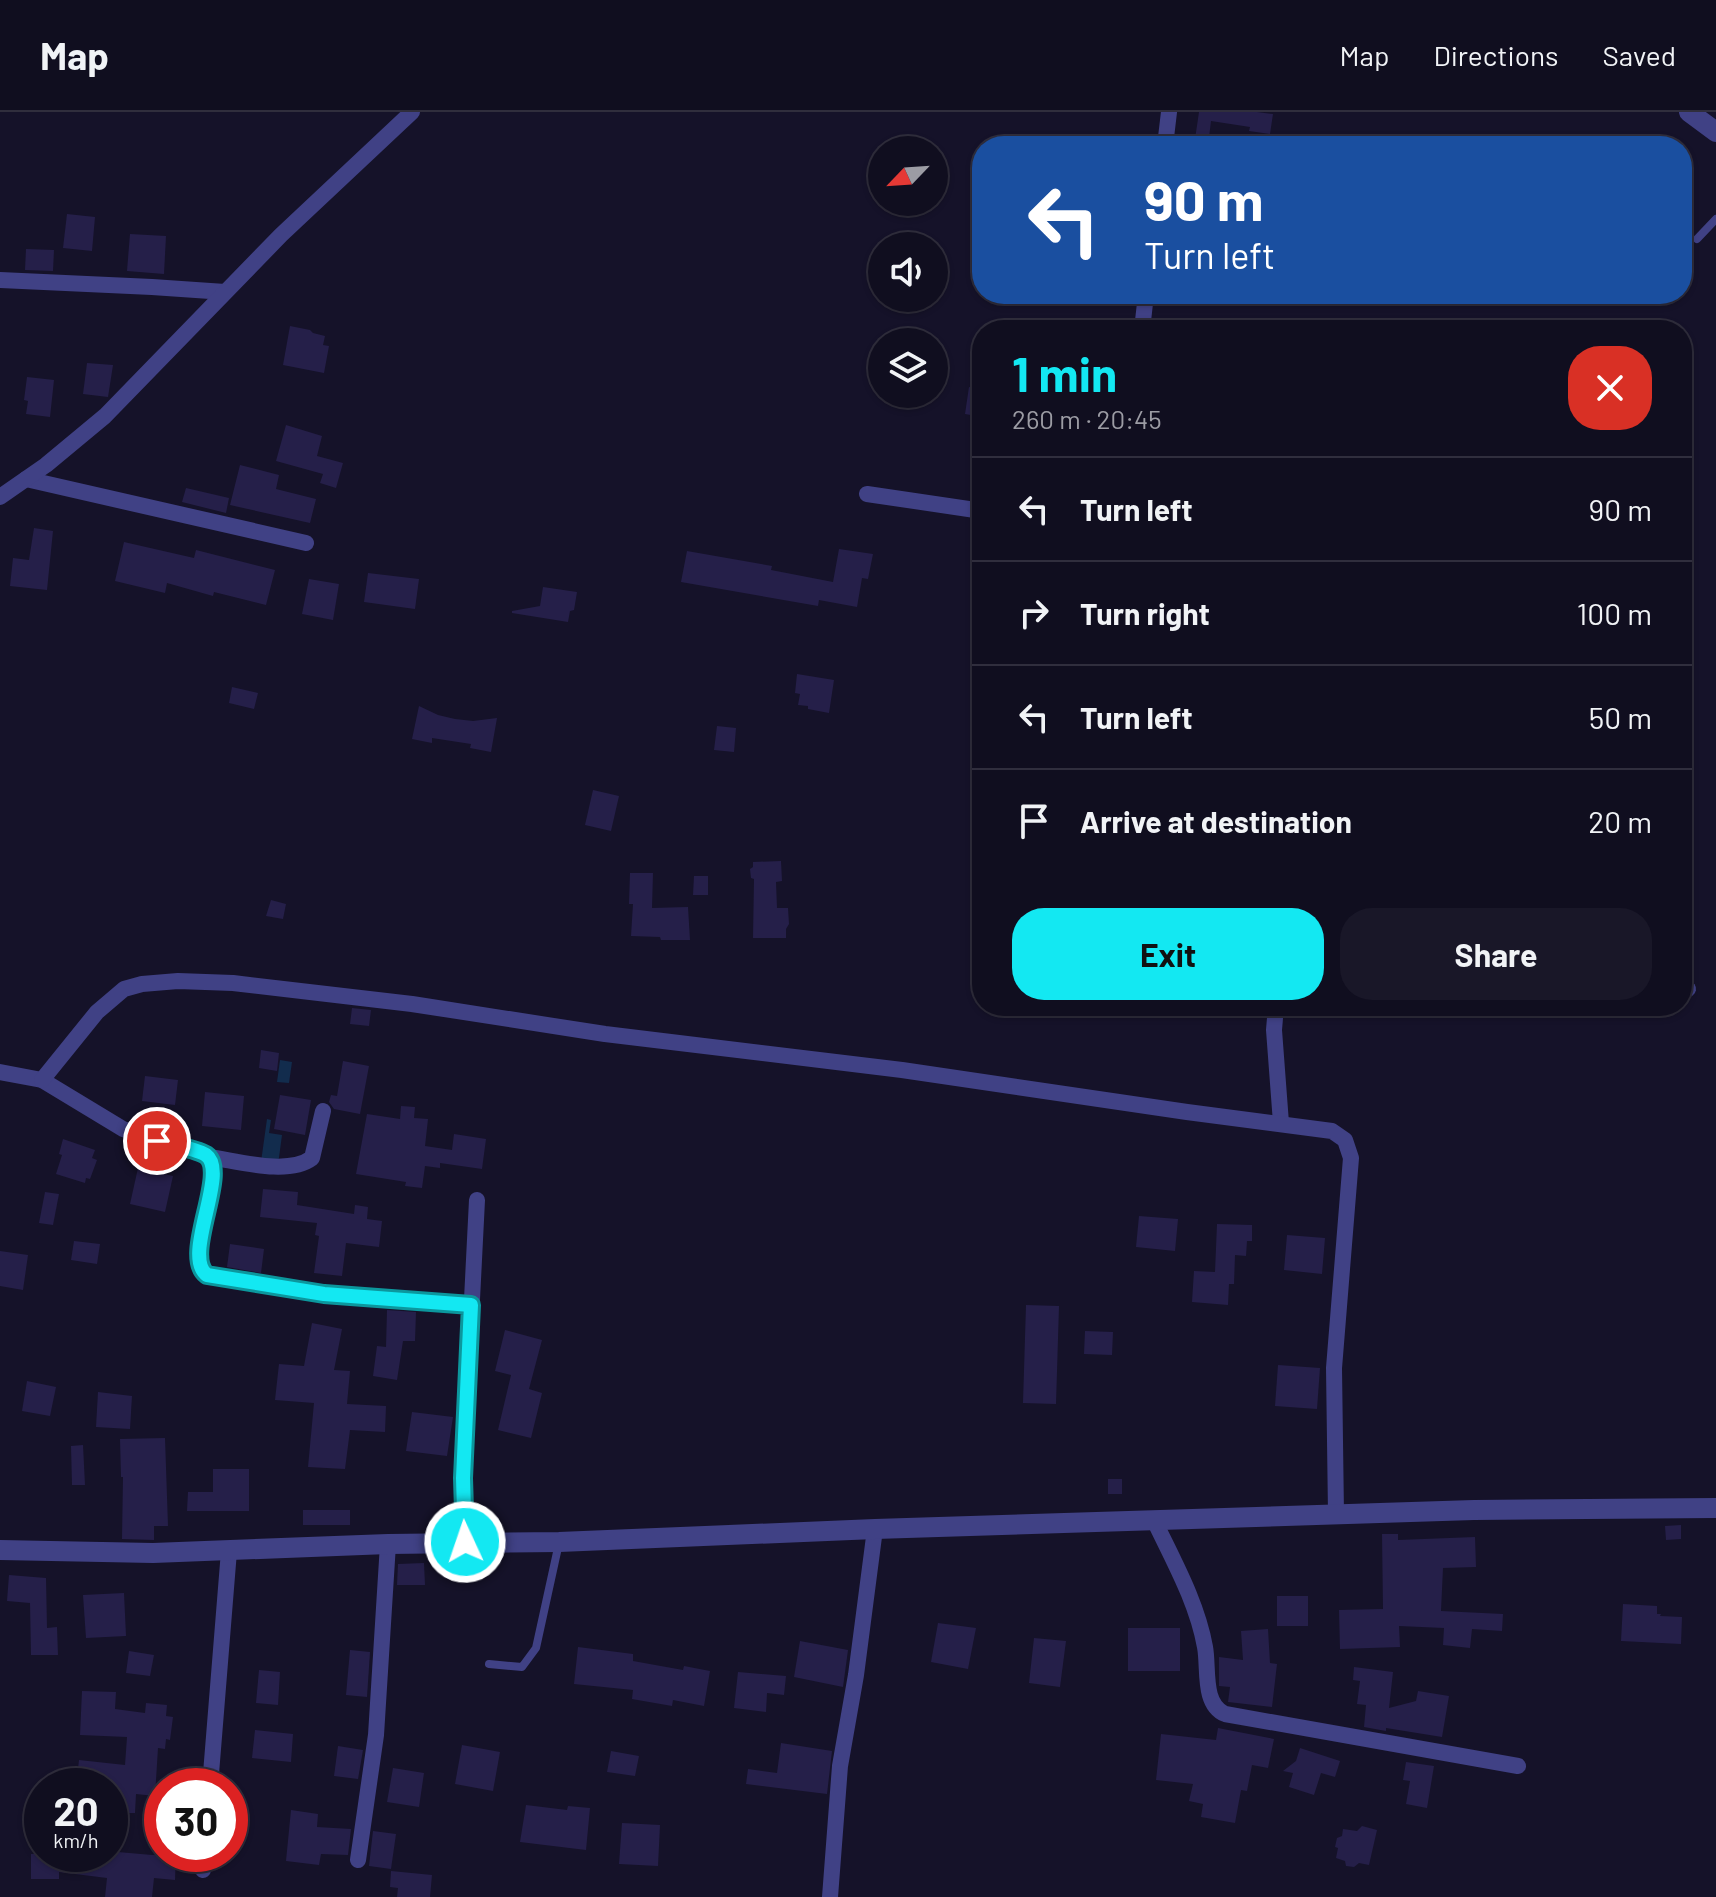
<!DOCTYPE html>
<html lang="en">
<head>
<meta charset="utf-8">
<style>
  :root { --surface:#100e1f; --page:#191728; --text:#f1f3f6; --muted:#9c9ca4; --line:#302e3d; --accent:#13e8f2 }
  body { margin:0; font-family:Barlow,sans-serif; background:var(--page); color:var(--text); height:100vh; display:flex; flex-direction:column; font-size:30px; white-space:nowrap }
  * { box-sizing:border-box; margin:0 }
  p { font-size:26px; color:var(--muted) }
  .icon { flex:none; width:44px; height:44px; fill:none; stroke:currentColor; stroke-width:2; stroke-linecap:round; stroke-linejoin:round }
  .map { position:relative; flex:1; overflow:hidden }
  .details { position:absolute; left:972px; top:208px; width:720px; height:696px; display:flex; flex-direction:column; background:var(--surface); border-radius:32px; box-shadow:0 2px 6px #0004,0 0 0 2px var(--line) }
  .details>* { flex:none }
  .guide { position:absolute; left:972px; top:24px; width:720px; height:168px; border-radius:32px; box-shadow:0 2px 6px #0004,0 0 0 2px var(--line); background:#1a4fa0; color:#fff; overflow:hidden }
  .needle { width:52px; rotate:245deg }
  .controls { position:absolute; left:868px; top:24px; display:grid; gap:16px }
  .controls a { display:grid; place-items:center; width:80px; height:80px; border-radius:50%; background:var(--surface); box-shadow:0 2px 6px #0004,0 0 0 2px var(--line); font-size:40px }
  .speed { position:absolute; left:24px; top:1656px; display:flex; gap:16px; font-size:40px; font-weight:700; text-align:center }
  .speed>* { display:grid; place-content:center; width:104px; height:104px; border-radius:50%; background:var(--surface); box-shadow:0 2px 6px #0004,0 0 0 2px var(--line); line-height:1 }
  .speed small { font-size:20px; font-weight:400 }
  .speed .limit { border:12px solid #d22; background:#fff; color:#111 }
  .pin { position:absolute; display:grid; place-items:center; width:68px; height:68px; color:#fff; margin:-34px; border:4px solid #fff; border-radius:50%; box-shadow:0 2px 8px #0007 }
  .me { position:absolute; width:88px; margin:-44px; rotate:357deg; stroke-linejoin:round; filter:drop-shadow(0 0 6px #0008) }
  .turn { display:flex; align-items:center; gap:28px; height:168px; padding:0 40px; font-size:36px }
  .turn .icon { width:104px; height:104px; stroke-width:2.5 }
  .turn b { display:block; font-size:56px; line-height:68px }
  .round { display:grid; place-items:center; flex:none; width:84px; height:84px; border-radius:32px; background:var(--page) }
  .headline { display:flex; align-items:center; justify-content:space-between; height:136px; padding:0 40px }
  h1 { font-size:48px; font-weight:700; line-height:60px; color:var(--accent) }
  .cta { display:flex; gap:16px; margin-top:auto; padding:16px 40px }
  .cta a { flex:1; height:92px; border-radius:32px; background:var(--accent); color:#111; font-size:32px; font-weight:700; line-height:92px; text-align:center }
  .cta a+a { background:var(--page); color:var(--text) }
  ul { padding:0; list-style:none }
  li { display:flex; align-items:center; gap:24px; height:104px; padding:0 40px; border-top:2px solid var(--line) }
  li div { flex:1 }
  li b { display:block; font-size:30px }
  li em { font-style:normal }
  header { display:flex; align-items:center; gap:48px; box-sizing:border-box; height:112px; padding:0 40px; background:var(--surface); border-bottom:2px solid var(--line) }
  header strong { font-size:38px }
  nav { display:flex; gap:44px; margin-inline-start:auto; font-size:28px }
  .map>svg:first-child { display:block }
  .water { fill:#122c4d }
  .building { fill:#251f49 }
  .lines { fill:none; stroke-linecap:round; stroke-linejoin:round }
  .service { stroke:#404185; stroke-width:8 }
  .minor { stroke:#404185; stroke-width:16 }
  .tertiary { stroke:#404185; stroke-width:20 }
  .route-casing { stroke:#0c979d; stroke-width:20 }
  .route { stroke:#13e8f2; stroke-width:14 }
</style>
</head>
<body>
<header>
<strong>Map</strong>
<nav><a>Map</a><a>Directions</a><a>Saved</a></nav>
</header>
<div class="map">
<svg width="1716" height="1785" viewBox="0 0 1716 1785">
  <rect width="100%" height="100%" fill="#151229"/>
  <g class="water">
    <polygon points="280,948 292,950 289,971 277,970"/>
    <polygon points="267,1007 271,1008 269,1021 282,1023 278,1053 261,1050"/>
  </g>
  <g class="building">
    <polygon points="1199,0 1257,0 1273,2 1270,22 1249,19 1250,15 1211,9 1208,34 1194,34"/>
    <polygon points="67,102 95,105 92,139 63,136"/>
    <polygon points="130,122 166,124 164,162 127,159"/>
    <polygon points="26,137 54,138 53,159 25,158"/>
    <polygon points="290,214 310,218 313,221 325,224 323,233 329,234 324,261 283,253"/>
    <polygon points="87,251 113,253 108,285 83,282"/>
    <polygon points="27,265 54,268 50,305 26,302 28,289 24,288"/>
    <polygon points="969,275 982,277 982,305 965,302"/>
    <polygon points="286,313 322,324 317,344 343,351 336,376 320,371 323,362 276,349"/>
    <polygon points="240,353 279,363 276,377 316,387 310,411 230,393"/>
    <polygon points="186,376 229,386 226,401 182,390"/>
    <polygon points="34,416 53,419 47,478 10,474 13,446 29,448"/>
    <polygon points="124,430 194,446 196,438 275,458 266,493 214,480 213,484 167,471 165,481 115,469"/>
    <polygon points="839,437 873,442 868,467 862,466 857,495 819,488 818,494 681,470 687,439 772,454 771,458 833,470"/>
    <polygon points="368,461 419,467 415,497 364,490"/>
    <polygon points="309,467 339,472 333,508 302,502"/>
    <polygon points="543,475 577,480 574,498 570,499 568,510 512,501 512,499 540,494"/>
    <polygon points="797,562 834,568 829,601 808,597 808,594 798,593 800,582 795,581"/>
    <polygon points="232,575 258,581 254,597 229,591"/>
    <polygon points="419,594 438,603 455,607 473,609 497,606 491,640 470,636 471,632 432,626 432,631 412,627"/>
    <polygon points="717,614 736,616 734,640 714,638"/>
    <polygon points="593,678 619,684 611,719 585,713"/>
    <polygon points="781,749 782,769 776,770 777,796 788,796 789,812 786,817 786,826 753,826 754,767 751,766 750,757 753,755 753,750"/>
    <polygon points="630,761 653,761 652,796 688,795 690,828 661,828 660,825 631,824 633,792 629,792"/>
    <polygon points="694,764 708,764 708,783 693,783"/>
    <polygon points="271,788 286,792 283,807 266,804"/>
    <polygon points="352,896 371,898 369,914 350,912"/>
    <polygon points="261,938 279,941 277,959 259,956"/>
    <polygon points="343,949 369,954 360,1002 334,997 329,990 331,983 337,984"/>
    <polygon points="145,964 178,968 175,993 142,989"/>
    <polygon points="205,980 244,984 241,1018 202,1014"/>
    <polygon points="280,983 311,988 305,1023 274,1017"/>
    <polygon points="401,994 415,995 414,1006 428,1007 425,1034 452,1038 454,1022 486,1027 482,1057 440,1051 440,1056 425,1054 422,1076 405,1074 406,1070 356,1062 367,1002 400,1007"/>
    <polygon points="63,1027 95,1038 92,1046 97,1048 90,1067 86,1066 85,1071 56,1062 62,1043 59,1042"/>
    <polygon points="138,1056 173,1064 165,1100 130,1092"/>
    <polygon points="263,1077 298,1080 297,1093 354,1102 355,1093 368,1095 367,1107 382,1109 379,1135 346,1131 342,1164 314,1161 319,1124 315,1123 317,1111 260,1105"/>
    <polygon points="45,1080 59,1082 53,1113 39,1111"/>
    <polygon points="1139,1104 1178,1107 1175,1139 1136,1135"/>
    <polygon points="1217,1112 1252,1113 1252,1129 1247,1129 1246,1144 1235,1143 1234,1172 1229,1172 1228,1193 1192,1190 1194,1159 1215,1160"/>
    <polygon points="1287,1123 1325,1126 1322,1162 1284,1158"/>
    <polygon points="74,1129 100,1132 97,1152 71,1148"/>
    <polygon points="230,1132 264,1137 261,1161 227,1155"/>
    <polygon points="0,1139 28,1143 23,1178 0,1174"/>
    <polygon points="1026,1193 1059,1194 1056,1292 1023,1291"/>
    <polygon points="387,1198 416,1200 415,1229 403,1229 397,1268 373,1264 377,1234 386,1235"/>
    <polygon points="312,1211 342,1217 334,1258 350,1259 347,1292 386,1294 385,1320 350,1318 345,1357 308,1355 314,1291 275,1288 279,1252 304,1254"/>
    <polygon points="505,1218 542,1228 529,1277 542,1281 531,1326 498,1318 511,1263 495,1259"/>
    <polygon points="1085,1219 1113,1220 1112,1243 1084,1242"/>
    <polygon points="1278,1253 1320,1256 1317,1297 1275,1294"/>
    <polygon points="27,1269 56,1275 50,1304 22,1299"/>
    <polygon points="98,1280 132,1284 130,1317 96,1315"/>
    <polygon points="412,1300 453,1305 447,1344 406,1339"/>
    <polygon points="165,1326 168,1414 154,1414 154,1428 122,1427 123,1365 121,1365 120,1327"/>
    <polygon points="83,1333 85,1373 72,1373 71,1334"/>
    <polygon points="213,1357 249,1357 249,1399 187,1399 188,1380 213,1380"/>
    <rect x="1108" y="1367" width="14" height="15"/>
    <rect x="303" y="1398" width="47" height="15"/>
    <polygon points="1681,1413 1681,1427 1666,1428 1665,1414"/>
    <polygon points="1382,1422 1398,1422 1398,1428 1475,1425 1476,1455 1443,1456 1441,1499 1503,1502 1502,1519 1472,1517 1470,1536 1443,1533 1444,1516 1399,1514 1400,1535 1340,1537 1339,1498 1383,1497"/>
    <polygon points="424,1451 425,1473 397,1473 398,1452"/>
    <polygon points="9,1463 46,1466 47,1516 57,1515 58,1543 31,1543 30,1491 7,1489"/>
    <polygon points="124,1481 126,1524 86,1526 83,1483"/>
    <rect x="1277" y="1484" width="31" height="30"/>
    <polygon points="1623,1492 1657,1494 1657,1502 1661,1502 1660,1504 1682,1505 1681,1532 1621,1529"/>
    <polygon points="938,1511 976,1516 968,1557 931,1550"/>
    <rect x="1128" y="1516" width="52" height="43"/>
    <polygon points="1268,1517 1270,1551 1277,1552 1272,1595 1228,1590 1230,1575 1219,1574 1219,1545 1243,1548 1241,1519"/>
    <polygon points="1034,1526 1066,1529 1060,1575 1029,1571"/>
    <polygon points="800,1529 848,1538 843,1575 794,1565"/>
    <polygon points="578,1535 633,1542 633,1549 683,1558 684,1554 710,1559 704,1594 673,1588 672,1594 632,1587 633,1578 574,1572"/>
    <polygon points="350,1538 370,1540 367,1585 346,1583"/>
    <polygon points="129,1539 154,1543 150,1564 126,1561"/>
    <polygon points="1354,1555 1393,1560 1389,1596 1416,1589 1418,1579 1449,1584 1442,1625 1386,1616 1386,1619 1364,1615 1366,1593 1357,1592 1360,1569 1353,1568"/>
    <polygon points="259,1558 280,1560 278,1593 256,1591"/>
    <polygon points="738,1560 786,1564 784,1583 767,1581 766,1600 734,1596"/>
    <polygon points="82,1579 116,1580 115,1597 145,1601 146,1591 167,1593 166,1604 173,1605 170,1628 166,1627 165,1637 158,1636 155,1684 136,1682 135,1701 114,1701 115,1674 76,1674 79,1648 125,1653 127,1625 80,1623"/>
    <polygon points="1218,1616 1274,1627 1268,1656 1252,1653 1247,1679 1241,1678 1235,1711 1201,1705 1203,1692 1189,1689 1193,1672 1156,1668 1161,1622 1216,1628"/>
    <polygon points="255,1618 293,1622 291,1650 252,1646"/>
    <polygon points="781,1631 832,1639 827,1682 746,1672 748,1657 777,1661"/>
    <polygon points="462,1633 500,1640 493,1679 455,1672"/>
    <polygon points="338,1634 363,1638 358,1667 334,1664"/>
    <polygon points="1300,1636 1340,1649 1335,1665 1321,1661 1314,1683 1289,1675 1293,1661 1283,1659 1296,1649"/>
    <polygon points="611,1639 639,1644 635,1664 607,1660"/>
    <polygon points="1406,1650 1434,1654 1427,1696 1406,1692 1410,1669 1403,1668"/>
    <polygon points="393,1656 424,1661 419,1695 387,1690"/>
    <polygon points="526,1693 567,1698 568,1694 590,1696 586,1738 520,1730"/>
    <polygon points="291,1698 318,1702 317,1715 351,1717 348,1743 321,1742 319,1753 286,1749"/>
    <polygon points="622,1711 660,1713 658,1754 619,1752"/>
    <polygon points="1362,1714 1377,1718 1369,1753 1359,1751 1354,1755 1346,1754 1345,1749 1336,1746 1338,1736 1335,1735 1337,1726 1342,1724 1343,1717 1357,1719"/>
    <polygon points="373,1719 396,1722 391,1757 369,1754"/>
    <polygon points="118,1740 152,1743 176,1742 175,1768 154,1766 152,1785 105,1785 107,1766 59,1760 59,1767 31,1767 31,1742 118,1742"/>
    <polygon points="391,1759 432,1763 430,1785 397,1785 398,1776 390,1775"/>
  </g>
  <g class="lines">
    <g class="service">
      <polyline points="1697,127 1716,107"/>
      <polyline points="489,1552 522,1555 536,1536 559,1431"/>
    </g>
    <g class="minor">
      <polyline points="1165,34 1169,0"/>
      <polyline points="0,168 152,175 225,180"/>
      <polyline points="1142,218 1146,182"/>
      <polyline points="26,367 306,431"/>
      <polyline points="867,382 982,399"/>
      <polyline points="0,385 46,353 105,304 281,123 412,0"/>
      <polyline points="1682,876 1688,877"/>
      <polyline points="1276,894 1274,918 1281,1011"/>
      <path d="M0,960L42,968L123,1017L157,1029L199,1040L209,1045C212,1050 213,1052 214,1057C216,1081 185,1147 207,1163L324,1182L471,1193"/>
      <polyline points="42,968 97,900 124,877 142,872 178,869 233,871 412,892 605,922 902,958 1187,1000 1332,1019 1345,1028 1351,1046 1334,1256 1336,1402"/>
      <path d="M209,1045C238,1049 288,1064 312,1046L323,999"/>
      <path d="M1154,1408C1173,1448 1197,1490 1205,1535C1209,1556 1202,1592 1225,1602L1518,1654"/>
      <polyline points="465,1430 463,1366 477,1088"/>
      <polyline points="210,1674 229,1439"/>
      <polyline points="358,1748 376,1623 388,1432"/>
      <polyline points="203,1758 205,1742"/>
      <polyline points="830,1785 840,1654 856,1563 875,1417"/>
    </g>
    <g class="tertiary">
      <polyline points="1689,0 1716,20"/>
      <polyline points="0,1438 153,1441 388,1432 559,1430 875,1417 1474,1398 1716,1396"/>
    </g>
  </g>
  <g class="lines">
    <g class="route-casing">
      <path id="route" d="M157,1029C171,1033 195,1036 206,1043C230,1060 181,1144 207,1163L324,1182L471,1193L463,1366L465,1430"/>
    </g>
    <use href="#route" class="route"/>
  </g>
</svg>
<div class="controls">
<a><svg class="needle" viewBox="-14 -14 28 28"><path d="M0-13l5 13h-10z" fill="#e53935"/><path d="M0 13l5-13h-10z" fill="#9c9ca4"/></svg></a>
<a><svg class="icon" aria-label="sound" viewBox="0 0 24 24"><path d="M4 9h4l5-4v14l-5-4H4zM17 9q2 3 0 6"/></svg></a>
<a><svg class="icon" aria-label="layers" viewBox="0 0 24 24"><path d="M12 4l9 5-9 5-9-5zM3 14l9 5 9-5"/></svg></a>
</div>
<div class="speed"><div>20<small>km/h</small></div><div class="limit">30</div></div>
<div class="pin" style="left:157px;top:1029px;background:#d93025"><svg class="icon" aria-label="arrive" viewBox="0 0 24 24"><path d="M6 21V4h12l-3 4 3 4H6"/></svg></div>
<svg class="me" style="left:465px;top:1430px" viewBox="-20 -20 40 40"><circle r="17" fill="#13e8f2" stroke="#fff" stroke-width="3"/><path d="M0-11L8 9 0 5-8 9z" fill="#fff"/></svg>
<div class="guide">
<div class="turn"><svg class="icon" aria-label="left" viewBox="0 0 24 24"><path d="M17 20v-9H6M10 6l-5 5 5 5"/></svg><div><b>90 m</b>Turn left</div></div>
</div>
<section class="details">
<div class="headline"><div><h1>1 min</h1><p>260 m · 20:45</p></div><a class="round" style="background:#d93025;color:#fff"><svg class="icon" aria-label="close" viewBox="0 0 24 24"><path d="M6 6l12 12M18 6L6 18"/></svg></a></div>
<ul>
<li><svg class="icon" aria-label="left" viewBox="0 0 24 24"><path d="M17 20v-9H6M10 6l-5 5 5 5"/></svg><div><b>Turn left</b></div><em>90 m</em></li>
<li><svg class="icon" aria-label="right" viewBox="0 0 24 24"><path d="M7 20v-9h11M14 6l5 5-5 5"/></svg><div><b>Turn right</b></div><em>100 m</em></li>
<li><svg class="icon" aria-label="left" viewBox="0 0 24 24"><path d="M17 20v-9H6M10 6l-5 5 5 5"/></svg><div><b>Turn left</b></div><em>50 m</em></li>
<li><svg class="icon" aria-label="arrive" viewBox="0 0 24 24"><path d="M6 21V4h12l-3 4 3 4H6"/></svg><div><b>Arrive at destination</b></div><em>20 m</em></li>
</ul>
<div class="cta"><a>Exit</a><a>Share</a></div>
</section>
</div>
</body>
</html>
